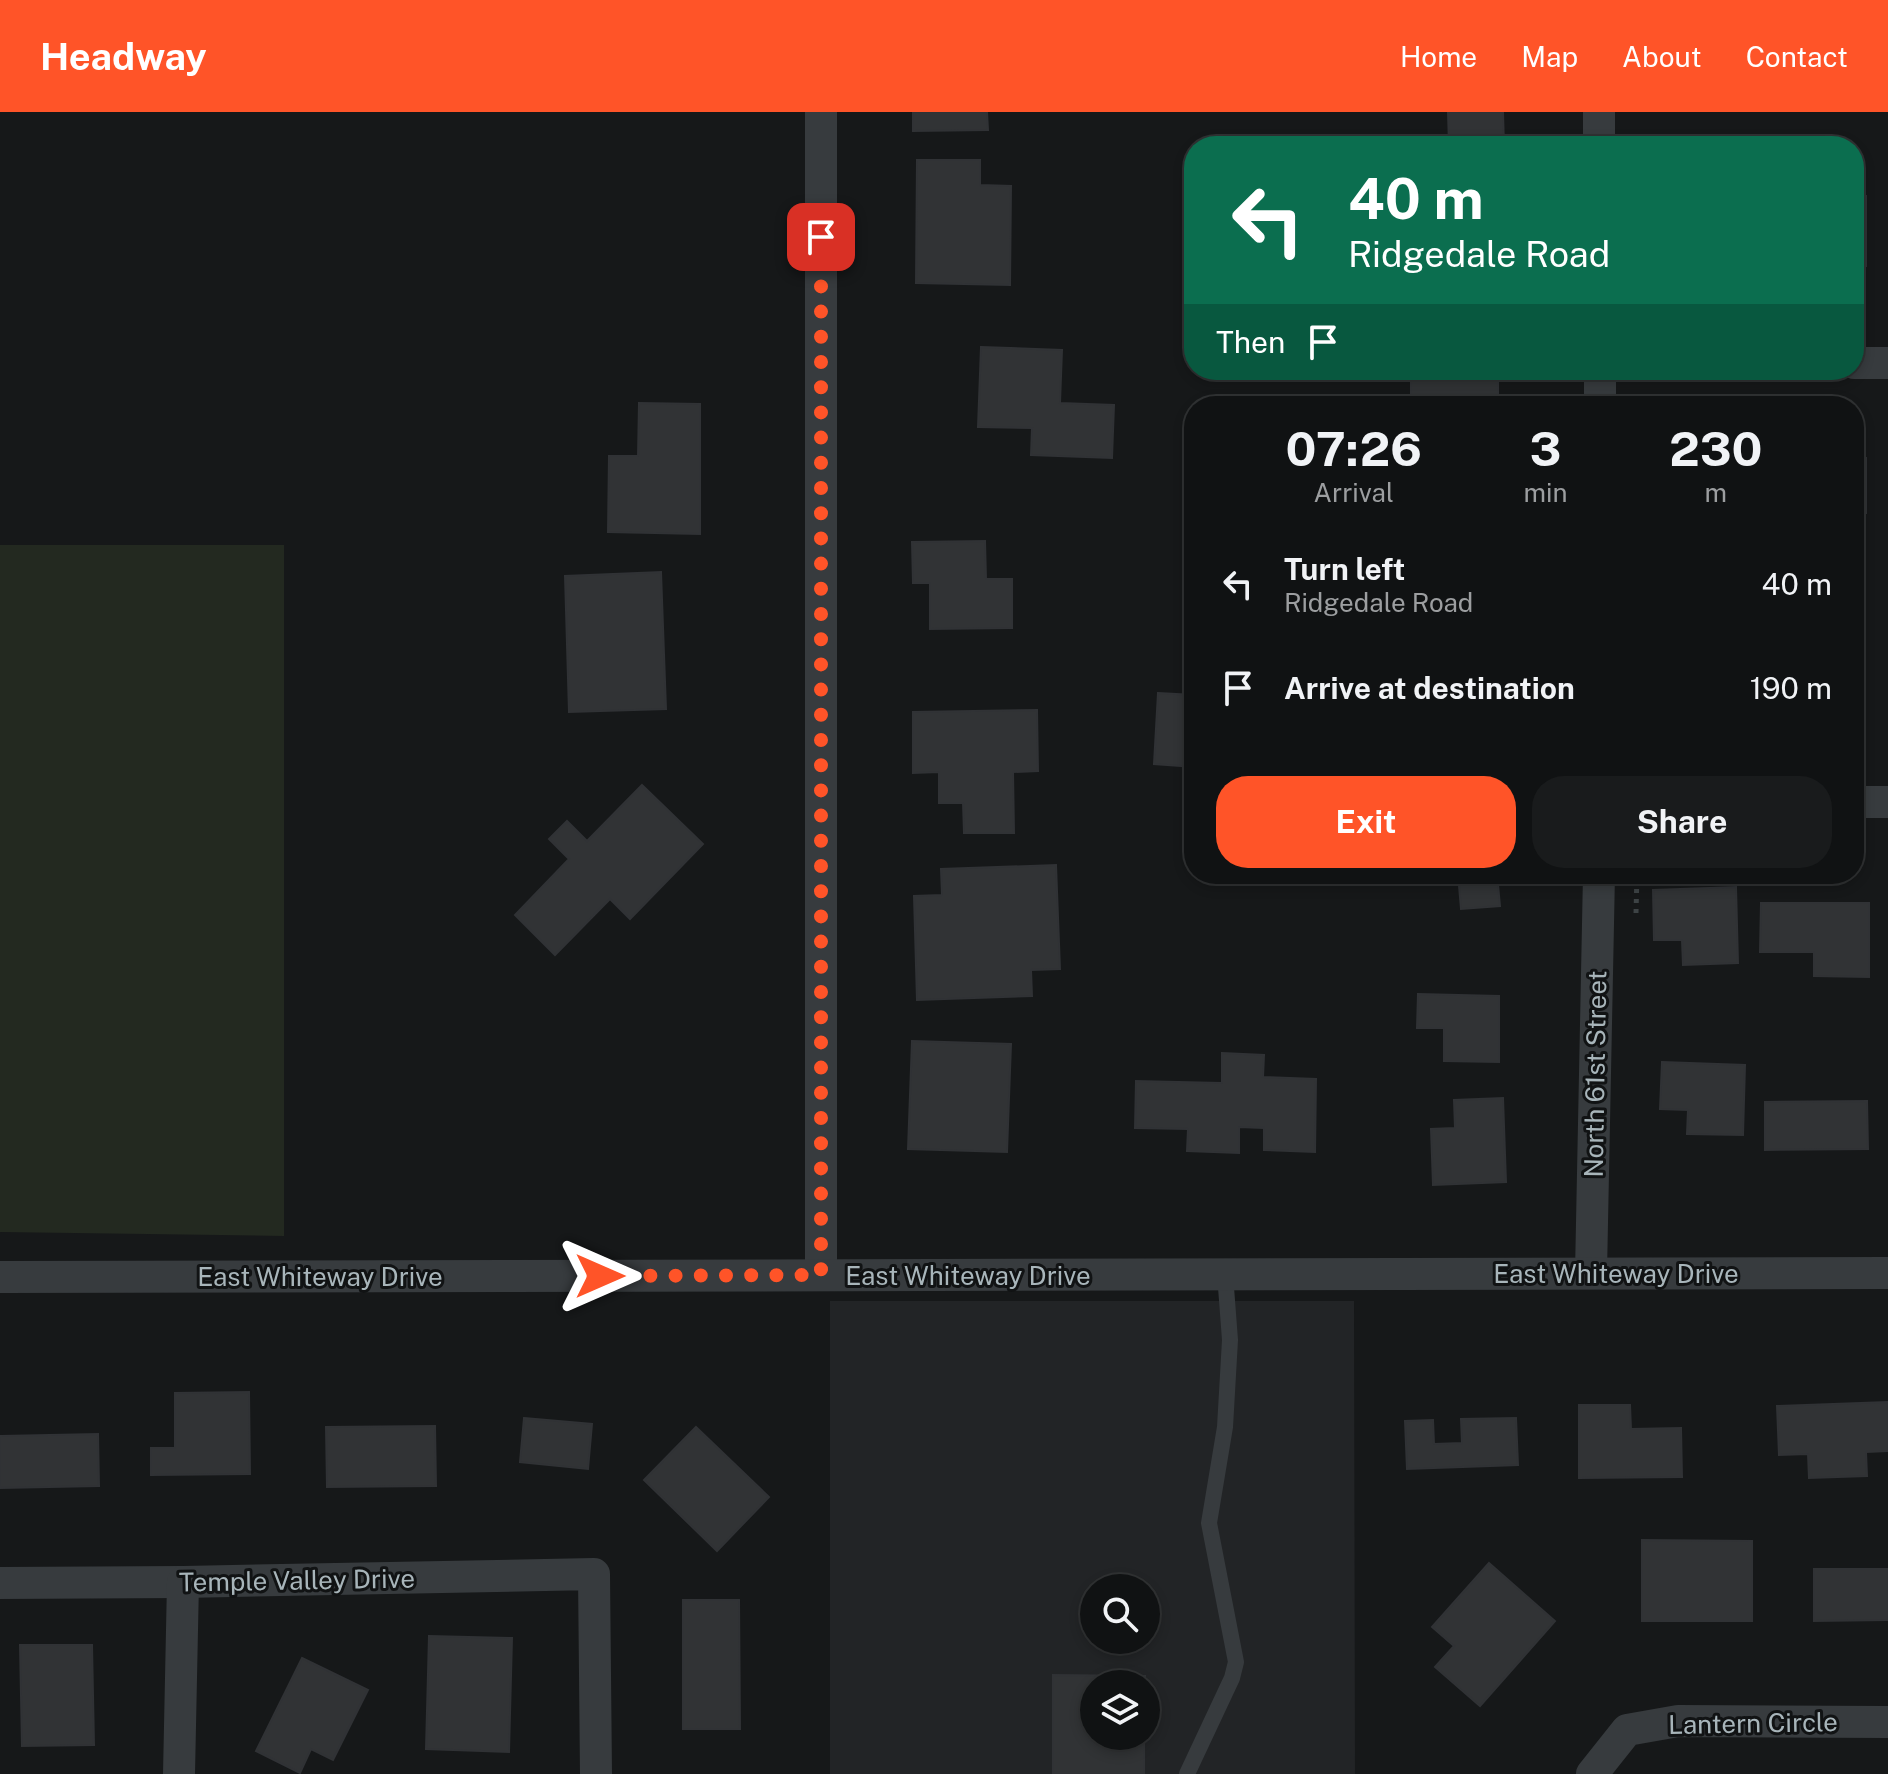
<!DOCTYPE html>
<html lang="en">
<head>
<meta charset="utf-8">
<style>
  :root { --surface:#101213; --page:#191b1c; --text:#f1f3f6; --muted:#9c9ea0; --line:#303233; --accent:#ff5428 }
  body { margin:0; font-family:"Public Sans",sans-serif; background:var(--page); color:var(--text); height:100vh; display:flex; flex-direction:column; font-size:30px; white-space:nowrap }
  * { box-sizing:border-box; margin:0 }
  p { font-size:26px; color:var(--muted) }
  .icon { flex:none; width:44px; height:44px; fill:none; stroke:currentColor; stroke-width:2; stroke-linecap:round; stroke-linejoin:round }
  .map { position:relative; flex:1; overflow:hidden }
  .side { position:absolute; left:1184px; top:284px; width:680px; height:488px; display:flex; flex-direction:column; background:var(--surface); border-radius:32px; box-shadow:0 4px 12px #0003,0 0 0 2px var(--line) }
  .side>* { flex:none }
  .banner { position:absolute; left:1184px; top:24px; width:680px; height:244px; border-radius:32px; box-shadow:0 4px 12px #0003,0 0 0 2px var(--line); background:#0b6e4f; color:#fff; overflow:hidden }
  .buttons { position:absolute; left:1080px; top:1462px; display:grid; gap:16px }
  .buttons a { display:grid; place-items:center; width:80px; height:80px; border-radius:50%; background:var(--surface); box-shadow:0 4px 12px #0003,0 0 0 2px var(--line); font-size:40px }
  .pin { position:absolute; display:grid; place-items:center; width:68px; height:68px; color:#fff; margin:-34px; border-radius:16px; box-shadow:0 4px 12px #0006 }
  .me { position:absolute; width:88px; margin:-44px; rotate:90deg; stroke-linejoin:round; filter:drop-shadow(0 0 6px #0008) }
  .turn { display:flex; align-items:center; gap:28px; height:168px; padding:0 32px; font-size:36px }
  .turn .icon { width:104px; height:104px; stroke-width:2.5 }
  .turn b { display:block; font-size:56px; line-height:68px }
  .then { display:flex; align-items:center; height:76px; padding:0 32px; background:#0003; gap:16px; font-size:30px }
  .eta { display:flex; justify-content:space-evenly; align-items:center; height:136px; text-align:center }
  .eta b { font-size:48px; font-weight:700; line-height:56px }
  .cta { display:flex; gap:16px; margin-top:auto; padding:16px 32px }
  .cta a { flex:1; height:92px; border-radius:32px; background:var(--accent); color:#fff; font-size:32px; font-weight:700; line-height:92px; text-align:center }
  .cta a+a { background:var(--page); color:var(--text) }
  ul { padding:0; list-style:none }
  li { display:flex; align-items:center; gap:24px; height:104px; padding:0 32px }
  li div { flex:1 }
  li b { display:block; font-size:30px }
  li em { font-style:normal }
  header { display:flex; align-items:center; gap:48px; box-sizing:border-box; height:112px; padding:0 40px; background:var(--accent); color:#fff }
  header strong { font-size:38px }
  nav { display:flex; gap:44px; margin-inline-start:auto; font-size:28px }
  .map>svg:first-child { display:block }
  .built { fill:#222426; fill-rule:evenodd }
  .green { fill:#232920 }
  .building { fill:#313335; stroke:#303235; stroke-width:2 }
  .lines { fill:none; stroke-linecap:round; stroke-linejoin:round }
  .path { stroke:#3d4345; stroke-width:5; stroke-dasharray:4 6; stroke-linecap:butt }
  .service { stroke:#373b3e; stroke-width:16 }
  .minor { stroke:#373b3e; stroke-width:32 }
  .route { stroke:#ff5428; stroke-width:14; stroke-dasharray:0 25.2 }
  .labels { text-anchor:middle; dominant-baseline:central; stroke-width:6; stroke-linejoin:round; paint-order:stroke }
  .street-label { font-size:26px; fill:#a8b5ba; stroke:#111314 }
</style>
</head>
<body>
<header>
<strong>Headway</strong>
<nav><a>Home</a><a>Map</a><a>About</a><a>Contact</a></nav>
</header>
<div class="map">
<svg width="1888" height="1662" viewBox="0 0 1888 1662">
  <rect width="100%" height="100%" fill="#161819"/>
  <path class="built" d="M830,1189H1354L1355,1662H830ZM1094,1476H1146V1528H1094ZM1094,1572H1146V1624H1094Z"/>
  <polygon class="green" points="0,433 284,433 284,1124 0,1120"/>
  <g class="building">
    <polygon points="913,0 987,0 988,18 913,19"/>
    <polygon points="1448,0 1503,0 1504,34 1449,34"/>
    <polygon points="917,48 980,48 980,73 1011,74 1010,173 916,171"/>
    <rect x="1854" y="84" width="12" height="70"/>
    <polygon points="981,235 1062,238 1060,291 1114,293 1112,346 1031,343 1032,316 978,315"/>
    <rect x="1411" y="258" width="87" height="36"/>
    <polygon points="639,291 700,292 700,422 608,420 609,344 638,344"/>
    <rect x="1854" y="346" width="12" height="55"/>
    <polygon points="985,429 986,467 1012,467 1012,516 930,517 930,471 913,471 912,430"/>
    <polygon points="661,460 666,597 569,600 565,464"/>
    <polygon points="1854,504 1857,504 1858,587 1854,587"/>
    <polygon points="1158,581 1194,583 1194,655 1154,652"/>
    <polygon points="1037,598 1038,659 1013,660 1014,721 964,721 963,691 939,691 939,660 913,661 913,600"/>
    <polygon points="642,673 703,732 630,807 610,787 555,843 515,803 569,747 549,727 567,709 587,729"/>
    <polygon points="1056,753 1060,857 1031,858 1032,884 917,888 914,784 942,783 941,757"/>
    <polygon points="1458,762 1497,762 1500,794 1461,797"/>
    <polygon points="1736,775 1738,851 1683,853 1682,828 1654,828 1653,778"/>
    <polygon points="1761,791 1869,791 1869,865 1814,864 1814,840 1760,840"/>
    <polygon points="1418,882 1499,884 1499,950 1444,949 1444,916 1417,916"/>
    <polygon points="912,929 1011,932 1007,1040 908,1037"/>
    <polygon points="1222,941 1264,943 1263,965 1316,967 1315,1040 1264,1038 1264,1016 1239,1015 1239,1041 1187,1039 1188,1017 1135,1016 1136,969 1222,971"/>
    <polygon points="1662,950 1745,953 1743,1023 1687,1022 1688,998 1660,997"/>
    <polygon points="1503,986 1506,1070 1433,1073 1431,1017 1455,1016 1454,988"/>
    <polygon points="1867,989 1868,1037 1765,1038 1765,990"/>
    <polygon points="249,1280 250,1362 151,1363 151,1336 175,1336 175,1281"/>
    <polygon points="1888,1290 1888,1339 1866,1340 1867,1364 1809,1366 1808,1342 1779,1343 1777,1294"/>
    <polygon points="1579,1293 1630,1293 1631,1317 1681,1316 1682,1365 1579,1366"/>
    <polygon points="524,1306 592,1312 588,1357 520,1350"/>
    <polygon points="1516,1306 1518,1353 1407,1357 1405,1309 1433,1308 1434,1332 1462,1331 1461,1307"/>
    <polygon points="435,1314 436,1374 327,1375 326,1315"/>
    <polygon points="696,1315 769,1385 717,1439 644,1368"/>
    <polygon points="98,1322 99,1374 0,1376 0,1324"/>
    <polygon points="1642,1428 1752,1429 1752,1509 1642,1509"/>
    <polygon points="1489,1451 1555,1509 1480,1594 1435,1555 1454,1534 1432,1515"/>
    <polygon points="1814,1457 1888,1457 1888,1508 1814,1509"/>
    <polygon points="683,1488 739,1488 740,1617 683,1617"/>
    <polygon points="429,1524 512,1526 509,1640 426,1637"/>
    <polygon points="20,1533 92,1533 94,1633 22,1634"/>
    <polygon points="302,1546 368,1578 333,1648 311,1637 300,1661 256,1639"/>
    <polygon points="1053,1563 1145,1564 1145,1572 1094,1572 1094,1624 1144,1624 1144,1662 1053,1662"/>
  </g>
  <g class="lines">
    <polyline class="path" points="1636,801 1637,762"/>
    <polyline class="service" points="1187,1662 1232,1566 1236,1550 1209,1411 1225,1315 1230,1228 1225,1162"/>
    <g class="minor">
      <polyline points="821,0 821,1163"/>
      <polyline points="1599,0 1599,34"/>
      <polyline points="1854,251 1888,251"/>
      <polyline points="1600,258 1600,294"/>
      <polyline points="1854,690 1888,690"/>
      <polyline points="1591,1161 1599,762"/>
      <polyline points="0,1165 1888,1161"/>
      <polyline points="0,1471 183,1470 594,1462 596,1662"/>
      <polyline points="179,1662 183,1470"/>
      <polyline points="1592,1662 1627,1618 1678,1609 1888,1610"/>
    </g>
  </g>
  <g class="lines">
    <polyline class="route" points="600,1164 821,1163 821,125"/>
  </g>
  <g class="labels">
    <g class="street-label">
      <text transform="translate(1595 962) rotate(-89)">North 61st Street</text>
      <text x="1616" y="1161">East Whiteway Drive</text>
      <text x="968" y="1163">East Whiteway Drive</text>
      <text x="320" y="1164">East Whiteway Drive</text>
      <text transform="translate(297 1468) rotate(-1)">Temple Valley Drive</text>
      <text transform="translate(1753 1611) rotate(-1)">Lantern Circle</text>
    </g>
  </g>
</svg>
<div class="buttons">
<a><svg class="icon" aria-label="search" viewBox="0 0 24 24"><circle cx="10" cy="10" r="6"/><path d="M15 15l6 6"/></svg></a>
<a><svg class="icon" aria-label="layers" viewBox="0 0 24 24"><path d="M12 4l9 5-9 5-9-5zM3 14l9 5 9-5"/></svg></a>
</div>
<div class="pin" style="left:821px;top:125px;background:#d93025"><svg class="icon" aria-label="arrive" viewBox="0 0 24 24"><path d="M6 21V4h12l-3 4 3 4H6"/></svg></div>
<svg class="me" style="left:600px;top:1164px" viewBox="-20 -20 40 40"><path d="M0-17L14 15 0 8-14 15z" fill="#ff5428" stroke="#fff" stroke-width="4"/></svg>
<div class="banner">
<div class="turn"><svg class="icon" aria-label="left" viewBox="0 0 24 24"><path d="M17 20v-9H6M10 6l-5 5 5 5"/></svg><div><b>40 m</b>Ridgedale Road</div></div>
<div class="then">Then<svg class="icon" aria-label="arrive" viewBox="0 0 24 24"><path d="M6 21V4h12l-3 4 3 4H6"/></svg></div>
</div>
<section class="side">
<div class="eta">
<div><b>07:26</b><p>Arrival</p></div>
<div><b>3</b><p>min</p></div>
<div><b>230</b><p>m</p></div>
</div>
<ul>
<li><svg class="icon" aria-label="left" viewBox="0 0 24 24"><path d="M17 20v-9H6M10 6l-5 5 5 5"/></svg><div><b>Turn left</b><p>Ridgedale Road</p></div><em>40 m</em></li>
<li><svg class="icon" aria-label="arrive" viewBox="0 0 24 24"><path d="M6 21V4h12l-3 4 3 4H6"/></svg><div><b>Arrive at destination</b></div><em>190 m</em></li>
</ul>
<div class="cta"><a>Exit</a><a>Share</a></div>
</section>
</div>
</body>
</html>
